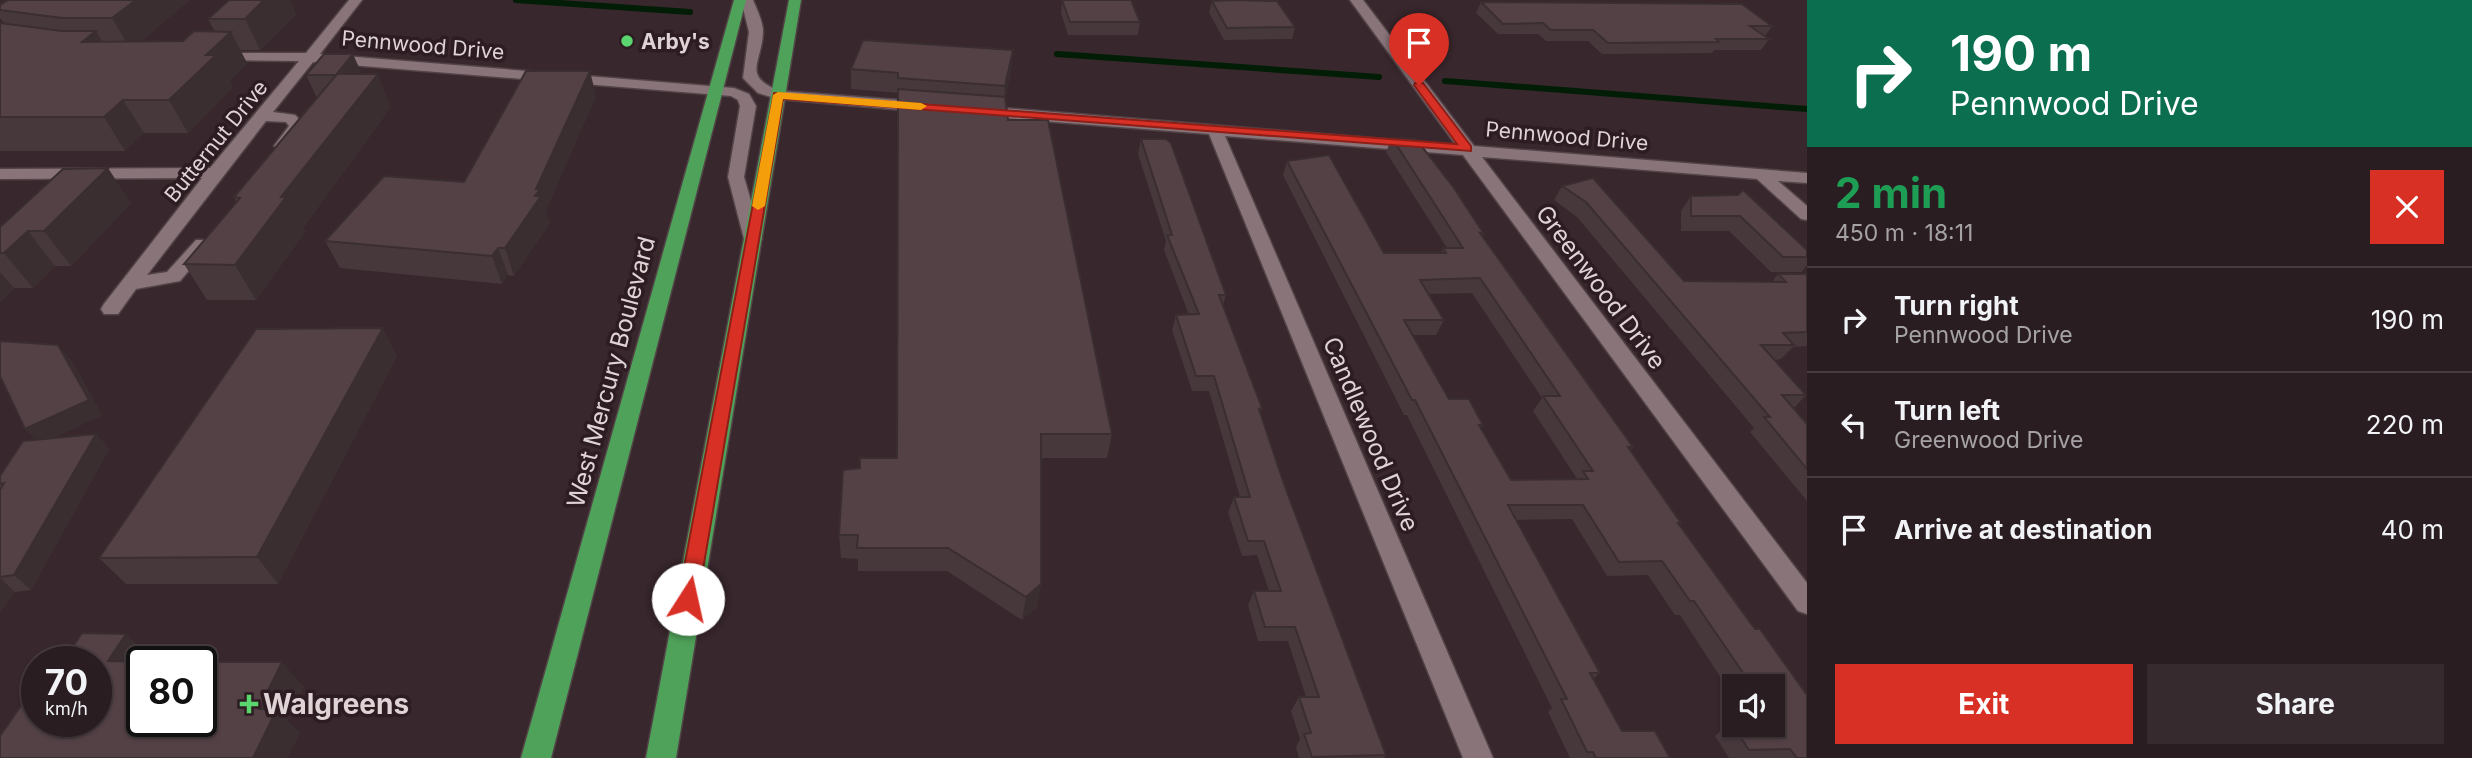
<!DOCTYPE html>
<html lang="en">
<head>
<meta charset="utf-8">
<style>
  :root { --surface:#2a1d21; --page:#362a2e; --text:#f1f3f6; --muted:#a5a2a5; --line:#463b3f; --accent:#d93025 }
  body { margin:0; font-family:Inter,sans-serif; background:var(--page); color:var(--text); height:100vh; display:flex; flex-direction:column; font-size:26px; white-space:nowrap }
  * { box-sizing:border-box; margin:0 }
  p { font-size:23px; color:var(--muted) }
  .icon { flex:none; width:38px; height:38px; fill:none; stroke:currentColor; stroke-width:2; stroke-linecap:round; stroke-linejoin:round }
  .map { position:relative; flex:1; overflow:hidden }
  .panel { display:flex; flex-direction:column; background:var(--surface); width:665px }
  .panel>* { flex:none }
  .banner { background:#0b6e4f; color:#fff; overflow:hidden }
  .tools { position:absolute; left:1722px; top:674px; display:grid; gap:14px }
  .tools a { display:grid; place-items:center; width:63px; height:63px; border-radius:0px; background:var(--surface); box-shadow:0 2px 5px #0004,0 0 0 2px var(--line); font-size:35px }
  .speed { position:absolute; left:21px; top:646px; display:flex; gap:14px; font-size:35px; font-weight:700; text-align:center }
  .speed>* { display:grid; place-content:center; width:91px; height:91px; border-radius:50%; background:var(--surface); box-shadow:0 2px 5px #0004,0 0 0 2px var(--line); line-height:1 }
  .speed small { font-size:18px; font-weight:400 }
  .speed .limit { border:4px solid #111; border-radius:10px; background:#fff; color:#111 }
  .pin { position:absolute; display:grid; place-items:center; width:60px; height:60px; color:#fff; margin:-72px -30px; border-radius:50% 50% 50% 0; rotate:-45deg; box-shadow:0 0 7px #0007 }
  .pin .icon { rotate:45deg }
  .me { position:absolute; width:77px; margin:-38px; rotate:10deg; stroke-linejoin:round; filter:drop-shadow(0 0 5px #0008) }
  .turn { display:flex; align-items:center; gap:24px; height:147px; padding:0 28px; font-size:32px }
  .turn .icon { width:91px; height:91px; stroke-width:2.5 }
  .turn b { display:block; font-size:49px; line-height:60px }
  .round { display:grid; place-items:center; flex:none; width:74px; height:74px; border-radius:0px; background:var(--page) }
  .summary { display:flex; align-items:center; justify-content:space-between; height:119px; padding:0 28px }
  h1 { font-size:42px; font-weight:700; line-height:52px; color:#1e9e55 }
  .cta { display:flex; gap:14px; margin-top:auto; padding:14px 28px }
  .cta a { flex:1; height:80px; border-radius:0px; background:var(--accent); color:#fff; font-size:28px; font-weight:700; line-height:80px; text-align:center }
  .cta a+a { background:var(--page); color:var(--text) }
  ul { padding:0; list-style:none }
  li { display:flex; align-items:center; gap:21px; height:105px; padding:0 28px; border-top:2px solid var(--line) }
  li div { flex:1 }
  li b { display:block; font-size:26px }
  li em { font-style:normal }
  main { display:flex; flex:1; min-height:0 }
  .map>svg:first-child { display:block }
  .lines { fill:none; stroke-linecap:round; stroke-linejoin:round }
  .stream { stroke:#011d05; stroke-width:6 }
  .minor-casing { stroke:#514346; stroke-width:3 }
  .highway-casing { stroke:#514346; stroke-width:3 }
  .minor { fill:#89747a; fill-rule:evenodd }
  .highway { fill:#4fa25a; fill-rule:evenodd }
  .wall { fill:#47383c; fill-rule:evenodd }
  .shaded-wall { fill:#3a2e31 }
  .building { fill:#534146; stroke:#3a2e31; stroke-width:2; fill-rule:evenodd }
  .route { fill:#d93025; stroke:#8d1f18; stroke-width:2 }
  .slow { fill:#f59e0b }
  .poi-dot { fill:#5bd56e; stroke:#2d1d22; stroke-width:2.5 }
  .labels { text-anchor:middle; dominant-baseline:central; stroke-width:7; stroke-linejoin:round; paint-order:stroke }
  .far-poi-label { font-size:21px; font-weight:bold; fill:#dfd3d6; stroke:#2d1d22; text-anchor:start }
  .far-street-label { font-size:21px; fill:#dfd3d6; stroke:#2d1d22 }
  .street-label { font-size:24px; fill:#dfd3d6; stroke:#2d1d22 }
  .near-poi-label { font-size:28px; font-weight:bold; fill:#dfd3d6; stroke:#2d1d22; text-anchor:start }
</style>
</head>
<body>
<main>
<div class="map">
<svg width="1807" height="758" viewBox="0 0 1807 758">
  <rect width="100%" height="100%" fill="#38272c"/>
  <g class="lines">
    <g class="stream">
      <polyline points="516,0 690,12"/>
      <polyline points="1057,54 1379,77"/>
      <polyline points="1445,81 1807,109"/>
    </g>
    <g class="minor-casing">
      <g id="minor">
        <polygon points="349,0 362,0 320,54 734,88 749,94 756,106 744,177 762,239 753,244 744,239 728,177 740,106 738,100 731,96 313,62 273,112 295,115 305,125 288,149 282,151 274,146 289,126 286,122 266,121 147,275 167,272 196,240 208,240 211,244 208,248 180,281 136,289 118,314 104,314 101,309 104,304 202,178 0,179 0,169 210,168 299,61 215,60 208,56 210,53 306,53"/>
        <path d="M741,0H753C757,10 763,21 763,32C762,63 741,76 780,91L926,102L934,107L926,112L778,99L758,93L743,78L749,32Z"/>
        <polygon points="1350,0 1363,0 1474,146 1807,173 1807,183 1778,181 1807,206 1807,220 1801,219 1757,179 1482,157 1807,583 1807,614 1798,611 1463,155 1225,136 1493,758 1463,758 1209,134 979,116 971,111 979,106 1456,145"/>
      </g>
    </g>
    <g class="highway-casing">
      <g id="highway">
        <polygon points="734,0 746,0 551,758 521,758"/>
        <polygon points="789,0 801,0 676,758 646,758"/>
      </g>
    </g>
    <use href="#minor" class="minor"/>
    <use href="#highway" class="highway"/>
  </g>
  <g class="wall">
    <polygon points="190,0 141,41 183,41 215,32 208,19 229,0 290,0 296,14 260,50 240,50 247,63 230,81 233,87 188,133 144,133 125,151 0,151 0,23 4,23 0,18 0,5"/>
    <polygon points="1062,0 1140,22 1138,35 1068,35 1061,13"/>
    <polygon points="1212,1 1295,27 1292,39 1224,40 1209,13"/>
    <polygon points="1481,2 1772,26 1765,36 1769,39 1761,50 1714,50 1712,53 1602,54 1588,41 1546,41 1538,34 1498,34 1476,13"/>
    <polygon points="1013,50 1011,70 1005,100 1008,120 1112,434 1107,458 1041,458 1041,584 1037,607 1022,620 947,571 858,571 858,559 841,558 839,535 860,468 897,458 898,93 851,89 851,69"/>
    <polygon points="362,74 391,107 303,228 305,232 256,300 207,300 184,264 236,202 234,197 317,98 306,75"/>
    <polygon points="596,96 546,210 550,223 514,276 508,275 502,284 340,268 325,241 464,182"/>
    <path d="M1392,138L1416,139L1454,188L1484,234L1483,237L1633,447L1630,450L1681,523L1680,525L1755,629H1760L1807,695V758H1729L1715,736L1731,723H1734V724H1773V686H1734V698L1680,615H1675L1648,575L1607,576L1572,519L1515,520L1600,673L1593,679L1622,731H1655L1670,758H1570L1548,712L1552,708L1407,415H1404L1283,175L1287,161L1329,155L1384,253H1441L1443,248H1447L1386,152ZM1472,293L1542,398L1533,411L1577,479L1511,480L1481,428L1483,425L1469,399H1449L1412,335H1436L1444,320L1428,294Z"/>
    <polygon points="1141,139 1226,295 1223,305 1262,408 1260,413 1284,484 1386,755 1384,758 1299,758 1296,747 1300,739 1291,711 1299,697 1306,697 1288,641 1258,641 1248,605 1254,591 1269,591 1257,555 1242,556 1228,512 1234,497 1240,497 1209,391 1192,391 1172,330 1176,315 1189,315 1164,250 1166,241 1138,154"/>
    <polygon points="1593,178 1684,281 1772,282 1778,274 1807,274 1807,346 1793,347 1781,359 1774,360 1806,395 1793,409 1807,424 1807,501 1750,432 1754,428 1577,217 1554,200 1562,186"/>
    <polygon points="1738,195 1807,250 1807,265 1802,272 1771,272 1729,231 1681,231 1681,211 1691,196"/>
    <polygon points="131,203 71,266 55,266 33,288 14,288 0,302 0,227"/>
    <polygon points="0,341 71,360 102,415 53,438 96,434 109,449 31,590 15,592 0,612 0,476 35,440 0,378"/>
    <polygon points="397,356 278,584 126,584 99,558"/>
  </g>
  <g class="shaded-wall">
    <polygon points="136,0 190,0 131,50 112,18"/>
    <polygon points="264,0 290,0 296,14 260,50 245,19"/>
    <polygon points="96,31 115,63 82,42"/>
    <polygon points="231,32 247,63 230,81 233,87 188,133 169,100 206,55"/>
    <polygon points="1013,50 1011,70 1004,106 1005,86"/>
    <polygon points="353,54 367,86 336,75"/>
    <polygon points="590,71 596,96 546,210 550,223 514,276 505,248 535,196 536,189"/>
    <polygon points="378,74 391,107 303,228 305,232 256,300 235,265 281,197"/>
    <polygon points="123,100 144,133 125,151 104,117"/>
    <polygon points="108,168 131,203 71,266 44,231"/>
    <polygon points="28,231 55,266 33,288 4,253"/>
    <polygon points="498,248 508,275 502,284 492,256"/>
    <polygon points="0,272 14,288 0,302"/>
    <polygon points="383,328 397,356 278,584 257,557"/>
    <polygon points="58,345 71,360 102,415 39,444 25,429"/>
    <polygon points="96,434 109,449 31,590 14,575"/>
    <polygon points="0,578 15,592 0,612"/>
    <polygon points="1041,584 1037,607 1022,620 1026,597"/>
    <polygon points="126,634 153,659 152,662 108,661"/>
    <polygon points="282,662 304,687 288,721 300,733 288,758 253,758 259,709"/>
  </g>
  <g class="building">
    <polygon points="8,0 136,0 112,18 62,18 0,10 0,5"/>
    <polygon points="229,0 264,0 245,19 208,19"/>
    <polygon points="1062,0 1131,0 1140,22 1070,22"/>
    <polygon points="1236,0 1277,1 1295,27 1227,28 1212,1"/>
    <polygon points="1481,2 1742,4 1772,26 1750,26 1769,39 1716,39 1719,42 1608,43 1593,30 1551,30 1543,23 1503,24"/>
    <polygon points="0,23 62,31 96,31 82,42 183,41 194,31 231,32 206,55 216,55 169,100 123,100 104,117 0,117"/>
    <polygon points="863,40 1013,50 1005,86 898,78 898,73 851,69"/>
    <polygon points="324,54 353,54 336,75 306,75"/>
    <polygon points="526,71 590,71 536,189 540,189 535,196 541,196 505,248 498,248 492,256 325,241 384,176 464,182"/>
    <polygon points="337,74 378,74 281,197 286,197 235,265 184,264 240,198 234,197"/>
    <polygon points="898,89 1005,97 1008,120 1048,120 1112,434 1041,434 1041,584 1026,597 948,548 857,548 858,535 839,535 843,470 860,468 860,458 897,458"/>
    <path d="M1392,138L1416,139L1454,188L1484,234L1480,233L1633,447H1628L1681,523H1678L1755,629H1760L1807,695V758H1797L1790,749L1749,750L1731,723H1734V724H1773V721H1775L1773,718V686H1752L1694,601H1690L1662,561L1619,562L1583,505H1508L1600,673H1590L1622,731H1655L1670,758H1596L1593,752H1587L1561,699H1567L1415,400H1412L1287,161L1329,155L1384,253H1446L1443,248H1463ZM1480,278L1560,396H1543L1593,471H1583L1588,479L1511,480L1479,425H1483L1469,399H1449L1404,320H1444L1420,280Z"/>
    <polygon points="1141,139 1166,139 1171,143 1226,295 1219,295 1262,408 1259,409 1284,484 1386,755 1312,757 1304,734 1311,733 1299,697 1319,697 1295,627 1265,627 1254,591 1281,591 1264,541 1248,541 1234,497 1250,497 1214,376 1196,376 1176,315 1199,314 1167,235 1172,235"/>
    <polygon points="108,168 44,231 28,231 4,253 0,253 0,227 63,169"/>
    <polygon points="1593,178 1684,281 1786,282 1778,274 1807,274 1807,332 1783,333 1794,345 1761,345 1806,395 1782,395 1807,424 1807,469 1764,417 1770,417 1586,202 1562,186"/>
    <polygon points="1743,190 1807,250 1807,257 1783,257 1740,216 1691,216 1691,196 1738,195"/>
    <polygon points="383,328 257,557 99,558 256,329"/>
    <polygon points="0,341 58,345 89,400 25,429 0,376"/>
    <polygon points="96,434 14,575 0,577 0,490 4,483 0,484 0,476 23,441"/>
    <polygon points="82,633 126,634 108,661 153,662 142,662 142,721 201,721 201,662 282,662 259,709 277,709 253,758 0,758 0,736 37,683 37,721 96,721 96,662 51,662 52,660 64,660"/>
  </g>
  <polygon class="route" points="1415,83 1423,83 1471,146 1471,151 783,99 698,599 695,605 688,607 681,605 678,599 774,93 1457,144 1414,85"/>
  <polygon class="slow" points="778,92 921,103 927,106 921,110 783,99 765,206 758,210 752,206 773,95"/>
  <g class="poi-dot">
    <circle cx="627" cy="41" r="7"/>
    <path d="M245.5 693.5h7v7h7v7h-7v7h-7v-7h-7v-7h7z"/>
  </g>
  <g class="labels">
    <g class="far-poi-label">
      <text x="641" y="41">Arby's</text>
    </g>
    <g class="far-street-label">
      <text transform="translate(423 45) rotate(5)">Pennwood Drive</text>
      <text transform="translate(1567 136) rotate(5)">Pennwood Drive</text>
      <text transform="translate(216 141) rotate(-51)">Butternut Drive</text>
    </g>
    <g class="street-label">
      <text transform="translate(1601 287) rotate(53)">Greenwood Drive</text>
      <text transform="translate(611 372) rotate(-75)">West Mercury Boulevard</text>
      <text transform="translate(1371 434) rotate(67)">Candlewood Drive</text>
    </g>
    <g class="near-poi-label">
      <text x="263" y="704">Walgreens</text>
    </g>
  </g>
</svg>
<div class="tools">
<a><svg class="icon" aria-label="sound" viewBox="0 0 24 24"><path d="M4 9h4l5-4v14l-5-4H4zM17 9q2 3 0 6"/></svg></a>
</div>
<div class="speed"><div>70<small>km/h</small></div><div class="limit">80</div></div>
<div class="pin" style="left:1419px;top:85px;background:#d93025"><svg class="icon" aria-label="arrive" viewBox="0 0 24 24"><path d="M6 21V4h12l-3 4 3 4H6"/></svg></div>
<svg class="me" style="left:688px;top:599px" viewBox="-20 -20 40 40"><circle r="19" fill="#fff"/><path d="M0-13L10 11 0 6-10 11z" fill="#d93025"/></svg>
</div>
<section class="panel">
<div class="banner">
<div class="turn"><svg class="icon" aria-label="right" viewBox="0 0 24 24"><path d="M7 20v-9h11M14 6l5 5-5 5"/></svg><div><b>190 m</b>Pennwood Drive</div></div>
</div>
<div class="summary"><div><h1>2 min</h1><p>450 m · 18:11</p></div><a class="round" style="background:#d93025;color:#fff"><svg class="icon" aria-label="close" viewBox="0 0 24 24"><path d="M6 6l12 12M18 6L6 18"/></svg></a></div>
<ul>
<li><svg class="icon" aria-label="right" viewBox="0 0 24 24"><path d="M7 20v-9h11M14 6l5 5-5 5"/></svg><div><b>Turn right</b><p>Pennwood Drive</p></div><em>190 m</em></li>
<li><svg class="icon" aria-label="left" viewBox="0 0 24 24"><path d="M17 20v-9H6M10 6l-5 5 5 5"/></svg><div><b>Turn left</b><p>Greenwood Drive</p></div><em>220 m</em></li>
<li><svg class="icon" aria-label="arrive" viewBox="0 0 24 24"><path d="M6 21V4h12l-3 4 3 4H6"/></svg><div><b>Arrive at destination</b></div><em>40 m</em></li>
</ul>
<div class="cta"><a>Exit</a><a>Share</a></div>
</section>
</main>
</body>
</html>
